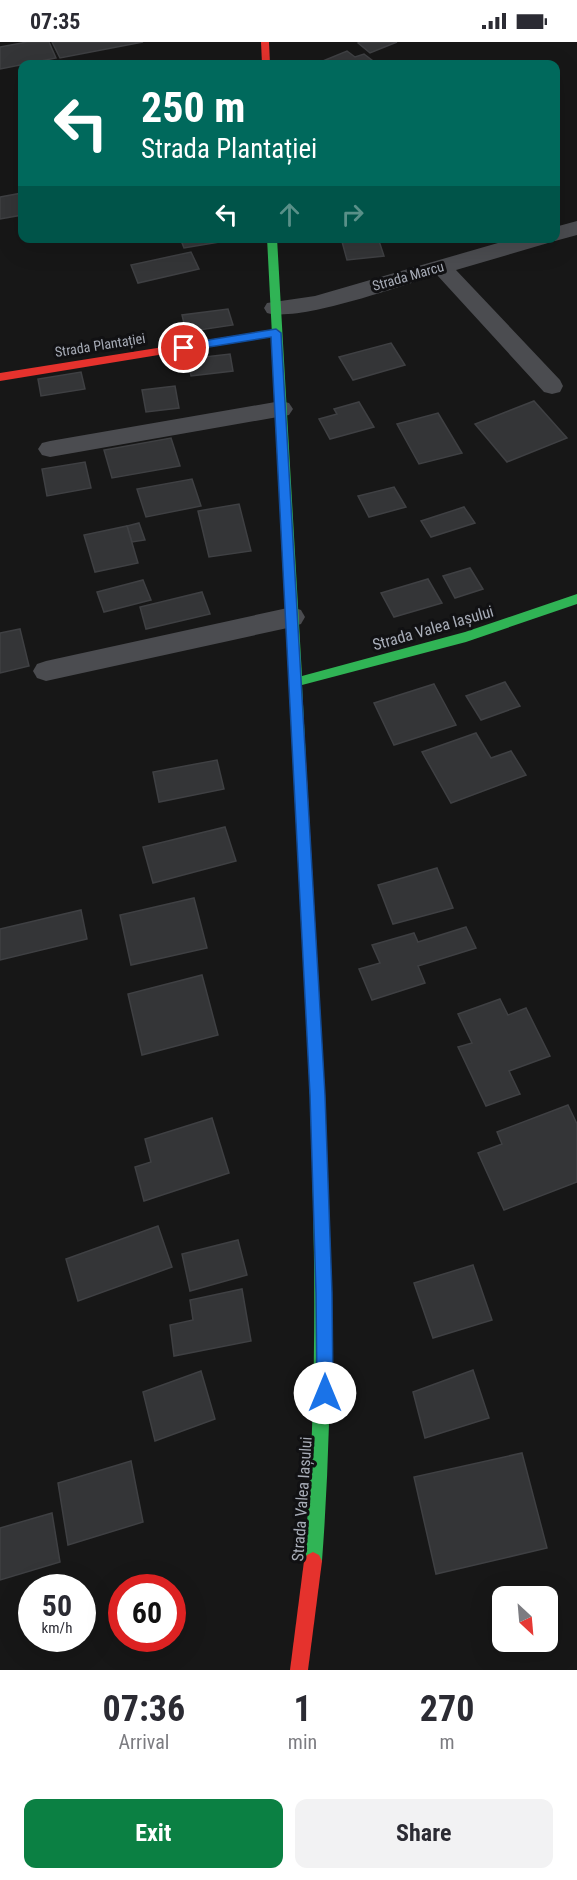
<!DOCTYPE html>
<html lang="en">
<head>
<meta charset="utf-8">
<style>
  :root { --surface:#fff; --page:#f2f2f3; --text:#2b2b33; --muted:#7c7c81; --accent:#0b8043 }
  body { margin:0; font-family:"Roboto Condensed",sans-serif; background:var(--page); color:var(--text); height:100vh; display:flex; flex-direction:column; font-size:22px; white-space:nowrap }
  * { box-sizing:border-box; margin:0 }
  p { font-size:20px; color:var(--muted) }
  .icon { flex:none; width:33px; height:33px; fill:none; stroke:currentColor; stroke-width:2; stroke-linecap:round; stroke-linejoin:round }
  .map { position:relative; height:1628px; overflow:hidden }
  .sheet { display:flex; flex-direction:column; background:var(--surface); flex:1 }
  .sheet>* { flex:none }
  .banner { position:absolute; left:18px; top:18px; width:542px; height:183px; border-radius:12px; box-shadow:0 6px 24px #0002; background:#00695c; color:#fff; overflow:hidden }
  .needle { width:39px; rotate:154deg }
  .tools { position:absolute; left:492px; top:1544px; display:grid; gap:12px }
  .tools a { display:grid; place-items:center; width:66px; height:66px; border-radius:12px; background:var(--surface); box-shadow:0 6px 24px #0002; font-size:30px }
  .speed { position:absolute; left:18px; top:1532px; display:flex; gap:12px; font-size:30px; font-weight:700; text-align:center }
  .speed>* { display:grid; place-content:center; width:78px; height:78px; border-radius:50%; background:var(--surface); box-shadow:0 6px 24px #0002; line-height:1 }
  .speed small { font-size:15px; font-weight:400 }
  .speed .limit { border:9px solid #d22; background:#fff; color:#111 }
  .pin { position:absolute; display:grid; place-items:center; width:51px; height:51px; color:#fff; margin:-26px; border:3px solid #fff; border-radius:50%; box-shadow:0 2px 6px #0007 }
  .me { position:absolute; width:66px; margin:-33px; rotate:0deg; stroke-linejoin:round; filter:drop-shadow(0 0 4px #0008) }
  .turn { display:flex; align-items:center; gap:21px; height:126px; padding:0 24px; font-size:27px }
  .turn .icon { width:78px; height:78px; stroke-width:2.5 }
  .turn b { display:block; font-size:42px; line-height:51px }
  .lanes { display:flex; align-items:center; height:57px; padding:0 24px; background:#0003; justify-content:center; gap:30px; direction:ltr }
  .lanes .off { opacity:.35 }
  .eta { display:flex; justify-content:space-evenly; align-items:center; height:102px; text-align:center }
  .eta b { font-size:36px; font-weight:700; line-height:42px }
  .primary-button { display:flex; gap:12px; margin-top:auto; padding:12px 24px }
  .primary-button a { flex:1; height:69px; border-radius:12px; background:var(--accent); color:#fff; font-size:24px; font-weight:700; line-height:69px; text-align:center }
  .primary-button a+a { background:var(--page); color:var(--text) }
  .status { display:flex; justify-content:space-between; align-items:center; height:42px; padding:0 30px; background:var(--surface); direction:ltr }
  .status svg { height:16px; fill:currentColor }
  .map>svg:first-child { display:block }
  .building { fill:#343537; stroke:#3f4043; stroke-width:1.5 }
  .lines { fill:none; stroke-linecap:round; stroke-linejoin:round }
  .street { fill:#4b4c50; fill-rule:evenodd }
  .fast { fill:#30b455; fill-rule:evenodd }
  .jam { fill:#e5322d; fill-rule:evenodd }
  .route { fill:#1a73e8; stroke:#114b97; stroke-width:1.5 }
  .labels { text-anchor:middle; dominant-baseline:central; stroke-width:6; stroke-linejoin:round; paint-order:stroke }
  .far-street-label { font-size:14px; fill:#a8adb8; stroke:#111113 }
  .street-label { font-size:16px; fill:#a8adb8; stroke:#111113 }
</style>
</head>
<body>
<div class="status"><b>07:35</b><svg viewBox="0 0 49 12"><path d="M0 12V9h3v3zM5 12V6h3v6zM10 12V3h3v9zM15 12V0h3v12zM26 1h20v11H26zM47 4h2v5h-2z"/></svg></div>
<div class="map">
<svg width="577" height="1628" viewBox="0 0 577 1628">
  <rect width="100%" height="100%" fill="#171717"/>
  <g class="building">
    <polygon points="27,0 49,0 56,16 0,27 0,5"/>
    <polygon points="52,0 143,0 60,16"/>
    <polygon points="360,0 397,0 370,11 358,1"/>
    <polygon points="347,9 355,15 364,12 373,19 362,22 318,21"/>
    <polygon points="22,151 22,173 0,177 0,155"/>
    <polygon points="180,196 231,196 232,198 184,206"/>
    <polygon points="341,196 378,196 384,214 347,218"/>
    <polygon points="191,210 199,227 138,241 131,223"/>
    <polygon points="228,267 233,283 186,290 182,273"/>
    <polygon points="391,301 405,323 353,338 339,315"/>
    <polygon points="230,312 233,329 191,334 188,317"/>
    <polygon points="81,330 85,347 41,354 38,337"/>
    <polygon points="175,344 179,366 146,370 142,348"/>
    <polygon points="534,359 567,396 507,420 475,382"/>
    <polygon points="359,360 374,385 330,397 319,377 337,372 334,367"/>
    <polygon points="438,371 462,411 419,422 397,382"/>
    <polygon points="171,396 180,424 112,436 104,408"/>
    <polygon points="85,420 91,446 47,454 42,427"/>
    <polygon points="192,437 201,464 146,475 137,447"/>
    <polygon points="394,445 406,465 369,475 358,454"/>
    <polygon points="239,462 251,509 209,515 198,469"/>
    <polygon points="464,465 475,481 431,495 421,479"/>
    <polygon points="139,481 145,498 132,500 127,484"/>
    <polygon points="127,484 138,521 95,530 84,493"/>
    <polygon points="470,526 483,547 455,556 443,534"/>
    <polygon points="428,537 442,561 394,575 381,551"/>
    <polygon points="143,538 151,558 104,570 97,550"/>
    <polygon points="202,550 210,572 146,587 140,565"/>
    <polygon points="20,587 29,624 0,631 0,591"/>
    <polygon points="505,640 520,664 481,678 466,654"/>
    <polygon points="434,642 456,683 394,703 374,661"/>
    <polygon points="476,691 491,716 511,709 526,733 451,761 422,710"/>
    <polygon points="217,718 224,747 159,760 153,730"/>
    <polygon points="225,785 236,819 153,841 143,805"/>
    <polygon points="437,826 453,866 393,882 378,843"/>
    <polygon points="194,856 207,906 131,923 120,873"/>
    <polygon points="81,868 87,897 0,918 0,887"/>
    <polygon points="466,885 476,906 418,924 425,941 372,958 359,927 380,921 372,903 414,891 418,900"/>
    <polygon points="202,933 218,993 142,1013 128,952"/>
    <polygon points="500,957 508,973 526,966 550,1014 509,1029 520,1052 486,1064 458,1005 472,1001 458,972"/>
    <polygon points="568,1063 577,1082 577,1140 504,1168 478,1111 502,1102 497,1090"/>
    <polygon points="212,1076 229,1131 144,1159 135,1125 151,1120 145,1097"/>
    <polygon points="158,1184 172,1225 78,1259 66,1217"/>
    <polygon points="238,1198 247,1233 190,1249 182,1212"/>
    <polygon points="473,1223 492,1278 433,1296 414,1241"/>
    <polygon points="242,1247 251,1299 174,1314 170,1283 193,1278 190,1258"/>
    <polygon points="473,1328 489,1376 425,1396 413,1350"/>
    <polygon points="201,1329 215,1377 155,1399 143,1350"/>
    <polygon points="522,1411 547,1506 436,1532 414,1435"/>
    <polygon points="131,1419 143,1480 68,1503 58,1441"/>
    <polygon points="52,1471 60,1520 0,1538 0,1486"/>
  </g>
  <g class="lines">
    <g class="street">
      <path d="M577,179V193L555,199L551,197L548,201L456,228L560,338L563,344L560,350L552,352L544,350L437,233C400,244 300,280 267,271L264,266L267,261L315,254L515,196H555V185Z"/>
      <polygon points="281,359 289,361 293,367 289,373 50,415 42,413 38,407 42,401 50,399"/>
      <polygon points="292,565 301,568 305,575 301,582 292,585 46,639 37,636 33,629 37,622 46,619"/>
    </g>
    <g class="fast">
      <polygon points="267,196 277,196 302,634 465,590 577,552 577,562 466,600 302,643 306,719 305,723 295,723 294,719"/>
      <path d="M315,997L320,999L322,1004C331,1176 335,1347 322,1519L319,1525L313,1528L307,1525L304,1519C319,1347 315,1176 308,1004L310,999Z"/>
    </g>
    <g class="jam">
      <polygon points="261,0 269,0 270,22 262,22"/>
      <polygon points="276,287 280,289 280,293 0,339 0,331"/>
      <polygon points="300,714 305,715 306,719 322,1004 320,1009 315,1011 310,1009 308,1004 294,719 295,715"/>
      <polygon points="313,1510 319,1513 322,1519 308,1628 290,1628 304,1519 307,1513"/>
    </g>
  </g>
  <polygon class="route" points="276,287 281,291 325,1053 332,1251 333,1351 331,1357 325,1359 319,1357 317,1351 316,1251 310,1053 271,295 184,309 179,306 184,302"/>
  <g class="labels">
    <g class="far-street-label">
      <text transform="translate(408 234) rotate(-16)">Strada Marcu</text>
      <text transform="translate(100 303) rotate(-9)">Strada Plantației</text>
    </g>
    <g class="street-label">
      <text transform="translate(433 586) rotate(-16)">Strada Valea Iașului</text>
      <text transform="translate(302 1457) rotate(-86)">Strada Valea Iașului</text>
    </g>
  </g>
</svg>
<div class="tools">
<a><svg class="needle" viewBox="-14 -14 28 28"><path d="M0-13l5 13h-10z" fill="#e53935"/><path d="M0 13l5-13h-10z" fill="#7c7c81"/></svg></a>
</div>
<div class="speed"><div>50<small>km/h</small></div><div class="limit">60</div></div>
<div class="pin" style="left:184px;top:306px;background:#d93025"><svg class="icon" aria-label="arrive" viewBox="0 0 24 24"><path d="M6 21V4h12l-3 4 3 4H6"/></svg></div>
<svg class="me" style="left:325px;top:1351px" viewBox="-20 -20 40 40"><circle r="19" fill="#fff"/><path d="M0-13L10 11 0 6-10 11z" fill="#1a73e8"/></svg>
<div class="banner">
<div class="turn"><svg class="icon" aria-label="left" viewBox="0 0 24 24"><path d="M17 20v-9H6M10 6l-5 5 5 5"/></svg><div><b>250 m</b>Strada Plantației</div></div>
<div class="lanes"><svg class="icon" aria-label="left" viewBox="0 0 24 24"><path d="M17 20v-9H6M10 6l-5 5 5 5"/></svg><svg class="icon off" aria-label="ahead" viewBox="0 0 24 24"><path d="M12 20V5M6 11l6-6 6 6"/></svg><svg class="icon off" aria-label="right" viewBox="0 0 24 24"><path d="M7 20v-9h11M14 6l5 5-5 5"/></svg></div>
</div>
</div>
<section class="sheet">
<div class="eta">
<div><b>07:36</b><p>Arrival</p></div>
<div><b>1</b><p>min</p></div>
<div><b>270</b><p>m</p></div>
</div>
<div class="primary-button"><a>Exit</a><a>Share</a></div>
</section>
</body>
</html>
